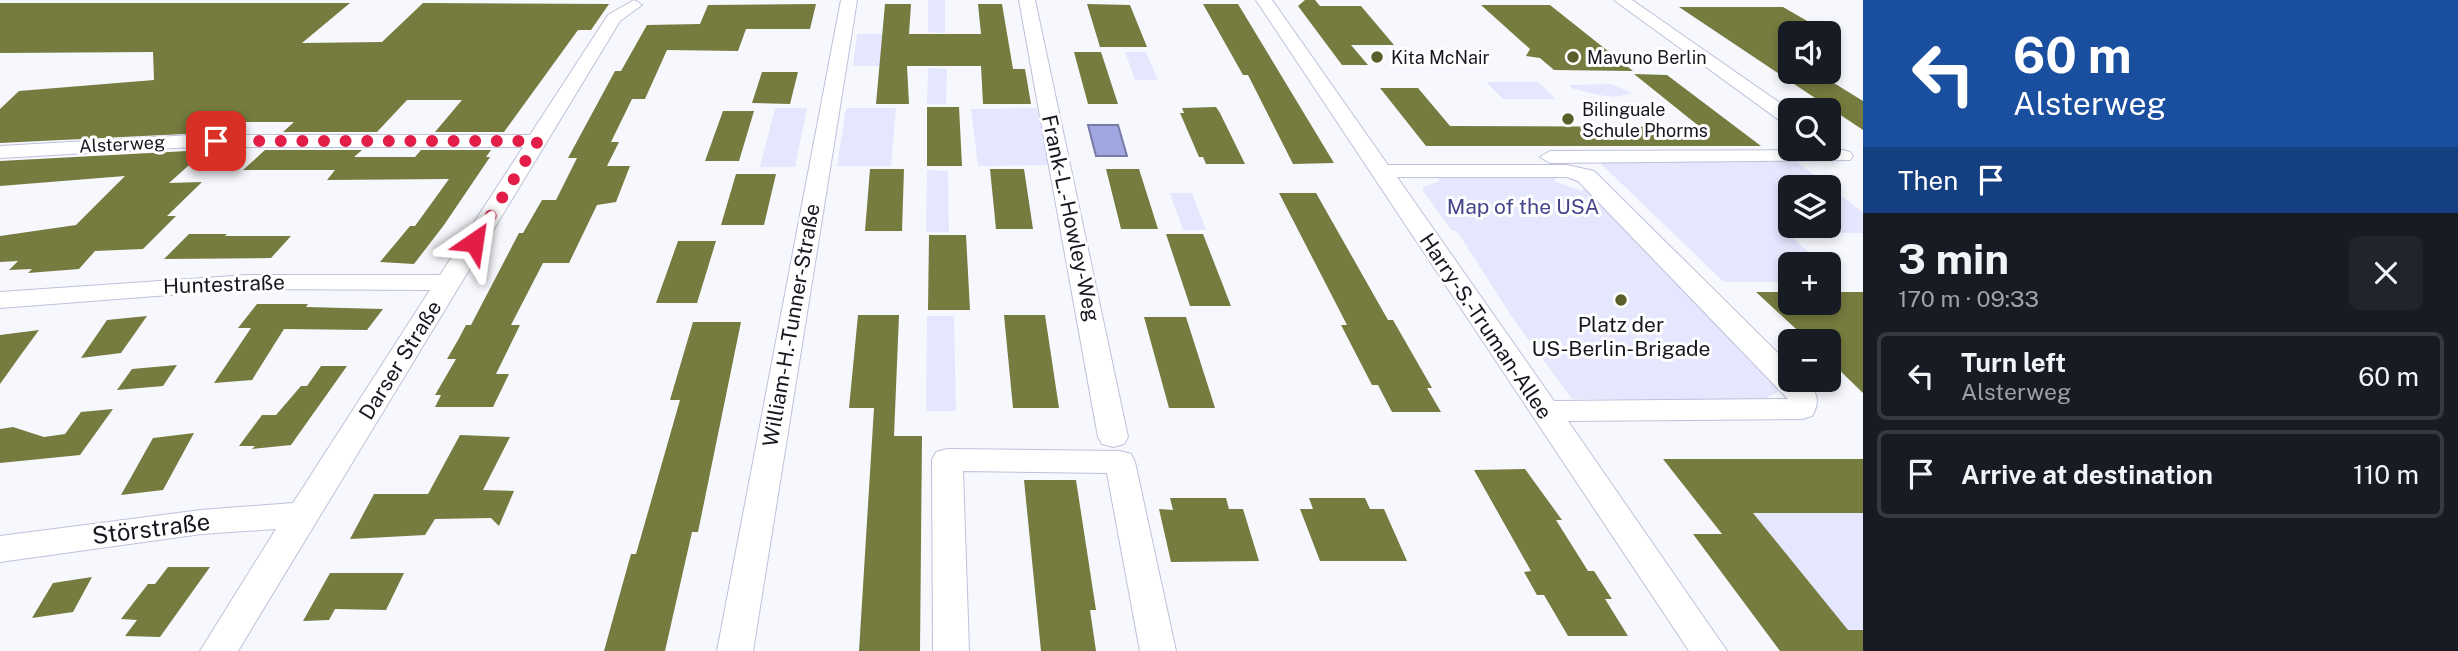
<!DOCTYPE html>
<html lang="en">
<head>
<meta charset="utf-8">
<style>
  :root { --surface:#171b24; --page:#20242c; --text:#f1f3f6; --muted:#9ea1a6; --line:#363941 }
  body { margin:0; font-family:"Public Sans",sans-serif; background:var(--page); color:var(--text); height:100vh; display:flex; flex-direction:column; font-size:26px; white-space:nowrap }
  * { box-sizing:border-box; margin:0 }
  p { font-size:23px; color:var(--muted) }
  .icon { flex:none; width:38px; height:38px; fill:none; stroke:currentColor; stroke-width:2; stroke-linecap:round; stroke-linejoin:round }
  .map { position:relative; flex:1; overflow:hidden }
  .sheet { display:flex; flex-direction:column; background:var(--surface); width:595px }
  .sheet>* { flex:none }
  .top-card { background:#1a4fa0; color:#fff; overflow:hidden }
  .buttons { position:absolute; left:1778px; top:21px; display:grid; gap:14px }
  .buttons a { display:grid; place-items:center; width:63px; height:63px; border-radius:10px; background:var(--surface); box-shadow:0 4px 10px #0003; font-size:35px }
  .pin { position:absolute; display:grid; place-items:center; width:60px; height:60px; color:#fff; margin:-30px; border-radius:14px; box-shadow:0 4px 10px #0006 }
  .me { position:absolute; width:77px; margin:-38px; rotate:32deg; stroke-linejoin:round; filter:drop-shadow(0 0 5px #0008) }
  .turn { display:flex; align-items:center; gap:24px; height:147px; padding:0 35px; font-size:32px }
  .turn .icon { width:91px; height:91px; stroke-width:2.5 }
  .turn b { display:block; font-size:49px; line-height:60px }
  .then { display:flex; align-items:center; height:66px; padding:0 35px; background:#0003; gap:14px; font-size:26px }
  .round { display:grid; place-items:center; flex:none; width:74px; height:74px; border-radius:10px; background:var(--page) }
  .headline { display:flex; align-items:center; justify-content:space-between; height:119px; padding:0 35px }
  h1 { font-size:42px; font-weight:700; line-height:52px }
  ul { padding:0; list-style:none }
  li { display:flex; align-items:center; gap:21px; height:88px; margin:0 14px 10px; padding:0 21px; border:4px solid var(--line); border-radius:10px }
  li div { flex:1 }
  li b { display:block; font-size:26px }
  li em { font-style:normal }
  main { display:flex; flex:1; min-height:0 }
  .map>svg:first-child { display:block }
  .green { fill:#e4e7fe; fill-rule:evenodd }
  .water { fill:#a0a6e0; stroke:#777ba6; stroke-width:2 }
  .building { fill:#767b3f }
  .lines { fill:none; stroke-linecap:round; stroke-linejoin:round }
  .minor-casing { stroke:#bec1da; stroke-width:2 }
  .minor { fill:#fff; fill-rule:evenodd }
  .route { stroke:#e11d48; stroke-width:12; stroke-dasharray:0 21.6 }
  .poi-dot { fill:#595e2b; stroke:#fff; stroke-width:2.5 }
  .labels { text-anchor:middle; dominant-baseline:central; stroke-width:6; stroke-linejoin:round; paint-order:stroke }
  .far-poi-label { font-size:18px; fill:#16171f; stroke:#fff; text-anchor:start }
  .far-street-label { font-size:18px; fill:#16171f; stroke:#fff }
  .park-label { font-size:21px; fill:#44458b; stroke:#fff }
  .street-label { font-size:21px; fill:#16171f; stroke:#fff }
  .poi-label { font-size:21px; fill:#16171f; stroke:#fff }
  .near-street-label { font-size:24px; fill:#16171f; stroke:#fff }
</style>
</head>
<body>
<main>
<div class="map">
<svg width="1863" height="651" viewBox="0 0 1863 651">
  <rect width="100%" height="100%" fill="#f7f8fd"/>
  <g class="green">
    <polygon points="928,0 945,0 945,33 928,32"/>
    <polygon points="857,34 893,34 891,66 853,66"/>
    <polygon points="1125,52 1146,52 1158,80 1135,80"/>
    <polygon points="928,68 947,69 946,104 927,104"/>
    <polygon points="1486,82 1538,82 1556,99 1503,99"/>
    <path d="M1611,84L1632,93C1613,101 1590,93 1571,88L1570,85Z"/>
    <polygon points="775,108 807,108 795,167 760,167"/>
    <polygon points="846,108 896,108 891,166 837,166"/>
    <polygon points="1037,108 1050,165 978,166 971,109"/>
    <path d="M1598,161H1796L1863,212V233H1787L1822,264H1790V282H1724ZM1790,187H1829V226H1790Z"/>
    <polygon points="927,170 948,171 949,232 926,232"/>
    <polygon points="1437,176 1558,176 1554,181 1582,191 1585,187 1779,382 1779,391 1763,400 1572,399 1512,317 1457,231 1452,231 1423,191 1423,187 1440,181"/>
    <polygon points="1170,193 1192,193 1206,230 1183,230"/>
    <polygon points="927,316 954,316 956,411 926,411"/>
    <polygon points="1753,513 1863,513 1863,630 1848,630"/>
  </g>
  <polygon class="water" points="1088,125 1118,125 1127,156 1096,156"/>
  <g class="building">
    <polygon points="1305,0 1315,0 1320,6 1361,6 1394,45 1351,45 1368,65 1342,65 1298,6"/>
    <polygon points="0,3 350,3 302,43 382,42 423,3 609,4 591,30 578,30 504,132 435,132 462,100 407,100 377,132 283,132 294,122 236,122 225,132 0,143 0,109 19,91 154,80 153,52 0,53"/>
    <polygon points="816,4 810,29 746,29 738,51 667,50 645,99 632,99 611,142 619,142 607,166 630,166 616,202 597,205 569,263 543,263 511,325 520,325 496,374 509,374 493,407 435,407 441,395 435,395 456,359 447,359 458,340 466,325 471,325 519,233 523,233 542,200 556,200 577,158 568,158 615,71 621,71 647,25 700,24 708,5"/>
    <polygon points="885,4 911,4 909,34 981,34 978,4 1002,4 1013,69 1025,69 1031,104 983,104 981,66 907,66 909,104 876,104"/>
    <polygon points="1087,4 1130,5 1147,47 1100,47"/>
    <polygon points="1203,4 1238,4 1334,163 1293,164 1248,75 1243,75"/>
    <polygon points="1481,5 1550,5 1633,71 1554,70 1540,58 1526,56 1530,49"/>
    <polygon points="1679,7 1783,7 1828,33 1790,33 1790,49 1779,49 1790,56 1790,72 1816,72 1863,101 1863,130"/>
    <polygon points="1074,52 1101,52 1118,104 1088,104"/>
    <polygon points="762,72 798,72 790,104 752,103"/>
    <polygon points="1634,74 1667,75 1761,146 1426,146 1380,88 1418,88 1450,126 1700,127"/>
    <polygon points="927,107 959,107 962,166 927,166"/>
    <polygon points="1216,107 1220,113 1245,164 1206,164 1203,157 1199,157 1180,113 1184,113 1182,108"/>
    <polygon points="723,111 754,111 739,161 705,161"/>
    <polygon points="206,150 169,183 202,182 167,216 176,216 143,249 95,251 79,269 28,273 32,269 9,270 18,261 0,262 0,236 76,225 125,176 0,186 0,161"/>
    <polygon points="265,150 362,150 354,157 415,157 421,150 491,150 486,157 490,157 444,225 414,264 380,262 410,226 415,226 449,179 327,180 335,170 243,170"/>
    <polygon points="870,169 904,169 902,231 865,231"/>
    <polygon points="990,169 1024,169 1033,229 996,229"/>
    <polygon points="1106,169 1139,169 1158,229 1121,229"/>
    <polygon points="736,174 776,174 764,225 721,225"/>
    <polygon points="1279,193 1316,193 1388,320 1393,320 1432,388 1427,388 1441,412 1392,412 1378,385 1372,385 1341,325 1347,325"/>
    <polygon points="189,234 227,234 225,236 291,236 271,258 164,259"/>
    <polygon points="1166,234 1203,234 1231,306 1190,306"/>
    <polygon points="929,235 966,235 970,310 928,310"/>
    <polygon points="678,241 716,241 697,303 656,303"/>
    <polygon points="1756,292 1790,292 1790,303 1829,303 1829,292 1863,292 1863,393 1829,360 1829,341 1809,341"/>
    <polygon points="257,304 308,304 306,307 383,309 367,330 284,329 252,380 214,383 251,328 238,328"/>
    <polygon points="858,315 899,315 894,436 922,436 920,651 859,651 874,408 849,408"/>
    <polygon points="1004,315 1045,315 1059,408 1013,408"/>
    <polygon points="147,316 121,353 81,358 107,320"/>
    <polygon points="1144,317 1186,317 1215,408 1169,408"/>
    <polygon points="693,322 741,322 698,532 692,532 665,651 604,651 631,554 636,554 680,400 670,400"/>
    <polygon points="39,330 20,356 0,384 0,335"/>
    <polygon points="177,365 163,386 117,390 132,369"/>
    <polygon points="321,366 347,366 291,445 252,449 255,446 239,446 262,415 276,415 301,386 307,386"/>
    <polygon points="113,409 80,455 0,463 0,429 13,427 44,437 65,434 81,412"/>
    <polygon points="194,433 163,490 121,495 153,438"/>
    <polygon points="460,435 510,437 483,490 514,491 499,526 491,518 435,519 425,535 350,539 374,494 428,494"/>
    <polygon points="1663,459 1863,459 1863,513 1753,513 1848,630 1863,630 1863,651 1780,651 1693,534 1722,534"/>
    <polygon points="1525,469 1562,520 1556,520 1588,571 1594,571 1612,599 1605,599 1628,636 1568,636 1544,595 1537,595 1524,572 1531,571 1474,470"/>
    <polygon points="1024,480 1076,480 1096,610 1090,610 1096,651 1041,651"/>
    <polygon points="1170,498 1226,498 1229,509 1243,509 1259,561 1171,562 1159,509 1173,510"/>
    <polygon points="1309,498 1365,498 1370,509 1384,509 1407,561 1320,561 1300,509 1313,509"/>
    <polygon points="168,567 210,567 160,637 125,636 137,620 121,619 148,584 155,584"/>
    <polygon points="330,573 404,573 386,610 335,609 329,620 303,621"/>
    <polygon points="92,577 73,612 32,618 53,583"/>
  </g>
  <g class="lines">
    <g class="minor-casing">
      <g id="minor">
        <polygon points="634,0 642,5 620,21 238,651 200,651 276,529 201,534 0,562 0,536 201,510 293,503 430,290 247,289 0,308 0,292 247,275 440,275 523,147 192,147 0,158 0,146 192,135 530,135 608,15"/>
        <polygon points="841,0 857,0 753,651 717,651"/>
        <polygon points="1019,0 1035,0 1128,437 1124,444 1113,447 1102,444 1098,437"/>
        <path d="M1256,0H1272L1388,165H1567L1594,171L1790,365V380H1805C1817,391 1821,401 1812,416L1802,419L1568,421L1727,651H1689ZM1397,177H1567L1578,181L1788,399L1554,401Z"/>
        <polygon points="1614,0 1632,0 1790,110 1790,125 1783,123"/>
        <polygon points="1843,150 1850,152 1853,156 1850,160 1550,163 1540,157 1550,151"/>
        <polygon points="947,449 1120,451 1131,454 1135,462 1176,651 1140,651 1107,473 963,471 969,651 933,651 932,460 936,452"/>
      </g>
    </g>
    <use href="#minor" class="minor"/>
  </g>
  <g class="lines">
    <polyline class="route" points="216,141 538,141 474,242"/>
  </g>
  <g class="poi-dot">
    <circle cx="1377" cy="57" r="7"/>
    <circle cx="1573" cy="57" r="7"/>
    <circle cx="1568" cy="119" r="7"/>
    <circle cx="1621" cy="300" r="7"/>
  </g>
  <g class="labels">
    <g class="far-poi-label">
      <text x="1391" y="57">Kita McNair</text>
      <text x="1587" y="57">Mavuno Berlin</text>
      <text x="1582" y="109">Bilinguale<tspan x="1582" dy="21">Schule Phorms</tspan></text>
    </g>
    <g class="far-street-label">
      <text transform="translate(122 144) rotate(-3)">Alsterweg</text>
    </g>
    <g class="park-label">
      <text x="1523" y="206">Map of the USA</text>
    </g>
    <g class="street-label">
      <text transform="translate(1071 218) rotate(78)">Frank-L.-Howley-Weg</text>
      <text transform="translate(224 284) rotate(-2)">Huntestraße</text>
      <text transform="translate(791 325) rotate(-80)">William-H.-Tunner-Straße</text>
      <text transform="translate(1486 326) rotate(56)">Harry-S.-Truman-Allee</text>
      <text transform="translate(400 360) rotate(-58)">Darser Straße</text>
    </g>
    <g class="poi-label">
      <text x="1621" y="324">Platz der<tspan x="1621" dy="24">US-Berlin-Brigade</tspan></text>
    </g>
    <g class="near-street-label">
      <text transform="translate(151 528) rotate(-7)">Störstraße</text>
    </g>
  </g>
</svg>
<div class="buttons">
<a><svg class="icon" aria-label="sound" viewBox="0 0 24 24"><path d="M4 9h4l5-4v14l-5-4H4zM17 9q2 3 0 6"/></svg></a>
<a><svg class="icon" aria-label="search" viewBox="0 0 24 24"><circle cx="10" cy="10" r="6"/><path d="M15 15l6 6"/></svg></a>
<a><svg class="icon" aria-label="layers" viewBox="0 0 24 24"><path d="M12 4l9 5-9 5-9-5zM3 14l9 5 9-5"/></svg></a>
<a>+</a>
<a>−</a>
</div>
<div class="pin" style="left:216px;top:141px;background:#d93025"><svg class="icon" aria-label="arrive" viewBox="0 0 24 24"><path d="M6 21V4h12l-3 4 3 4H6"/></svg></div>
<svg class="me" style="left:474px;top:242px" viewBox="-20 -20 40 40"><path d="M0-17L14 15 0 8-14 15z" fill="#e11d48" stroke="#fff" stroke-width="4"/></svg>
</div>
<section class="sheet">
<div class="top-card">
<div class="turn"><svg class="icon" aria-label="left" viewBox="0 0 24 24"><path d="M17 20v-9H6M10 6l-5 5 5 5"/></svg><div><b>60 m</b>Alsterweg</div></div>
<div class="then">Then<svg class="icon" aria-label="arrive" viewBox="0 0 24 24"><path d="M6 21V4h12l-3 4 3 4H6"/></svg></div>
</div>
<div class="headline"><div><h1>3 min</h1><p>170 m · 09:33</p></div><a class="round"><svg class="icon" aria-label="close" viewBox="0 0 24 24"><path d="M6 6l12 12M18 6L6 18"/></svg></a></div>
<ul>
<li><svg class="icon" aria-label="left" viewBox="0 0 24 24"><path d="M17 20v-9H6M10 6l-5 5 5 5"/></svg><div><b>Turn left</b><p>Alsterweg</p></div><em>60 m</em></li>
<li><svg class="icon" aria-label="arrive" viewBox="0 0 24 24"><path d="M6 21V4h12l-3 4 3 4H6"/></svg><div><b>Arrive at destination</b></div><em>110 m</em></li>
</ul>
</section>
</main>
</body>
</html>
